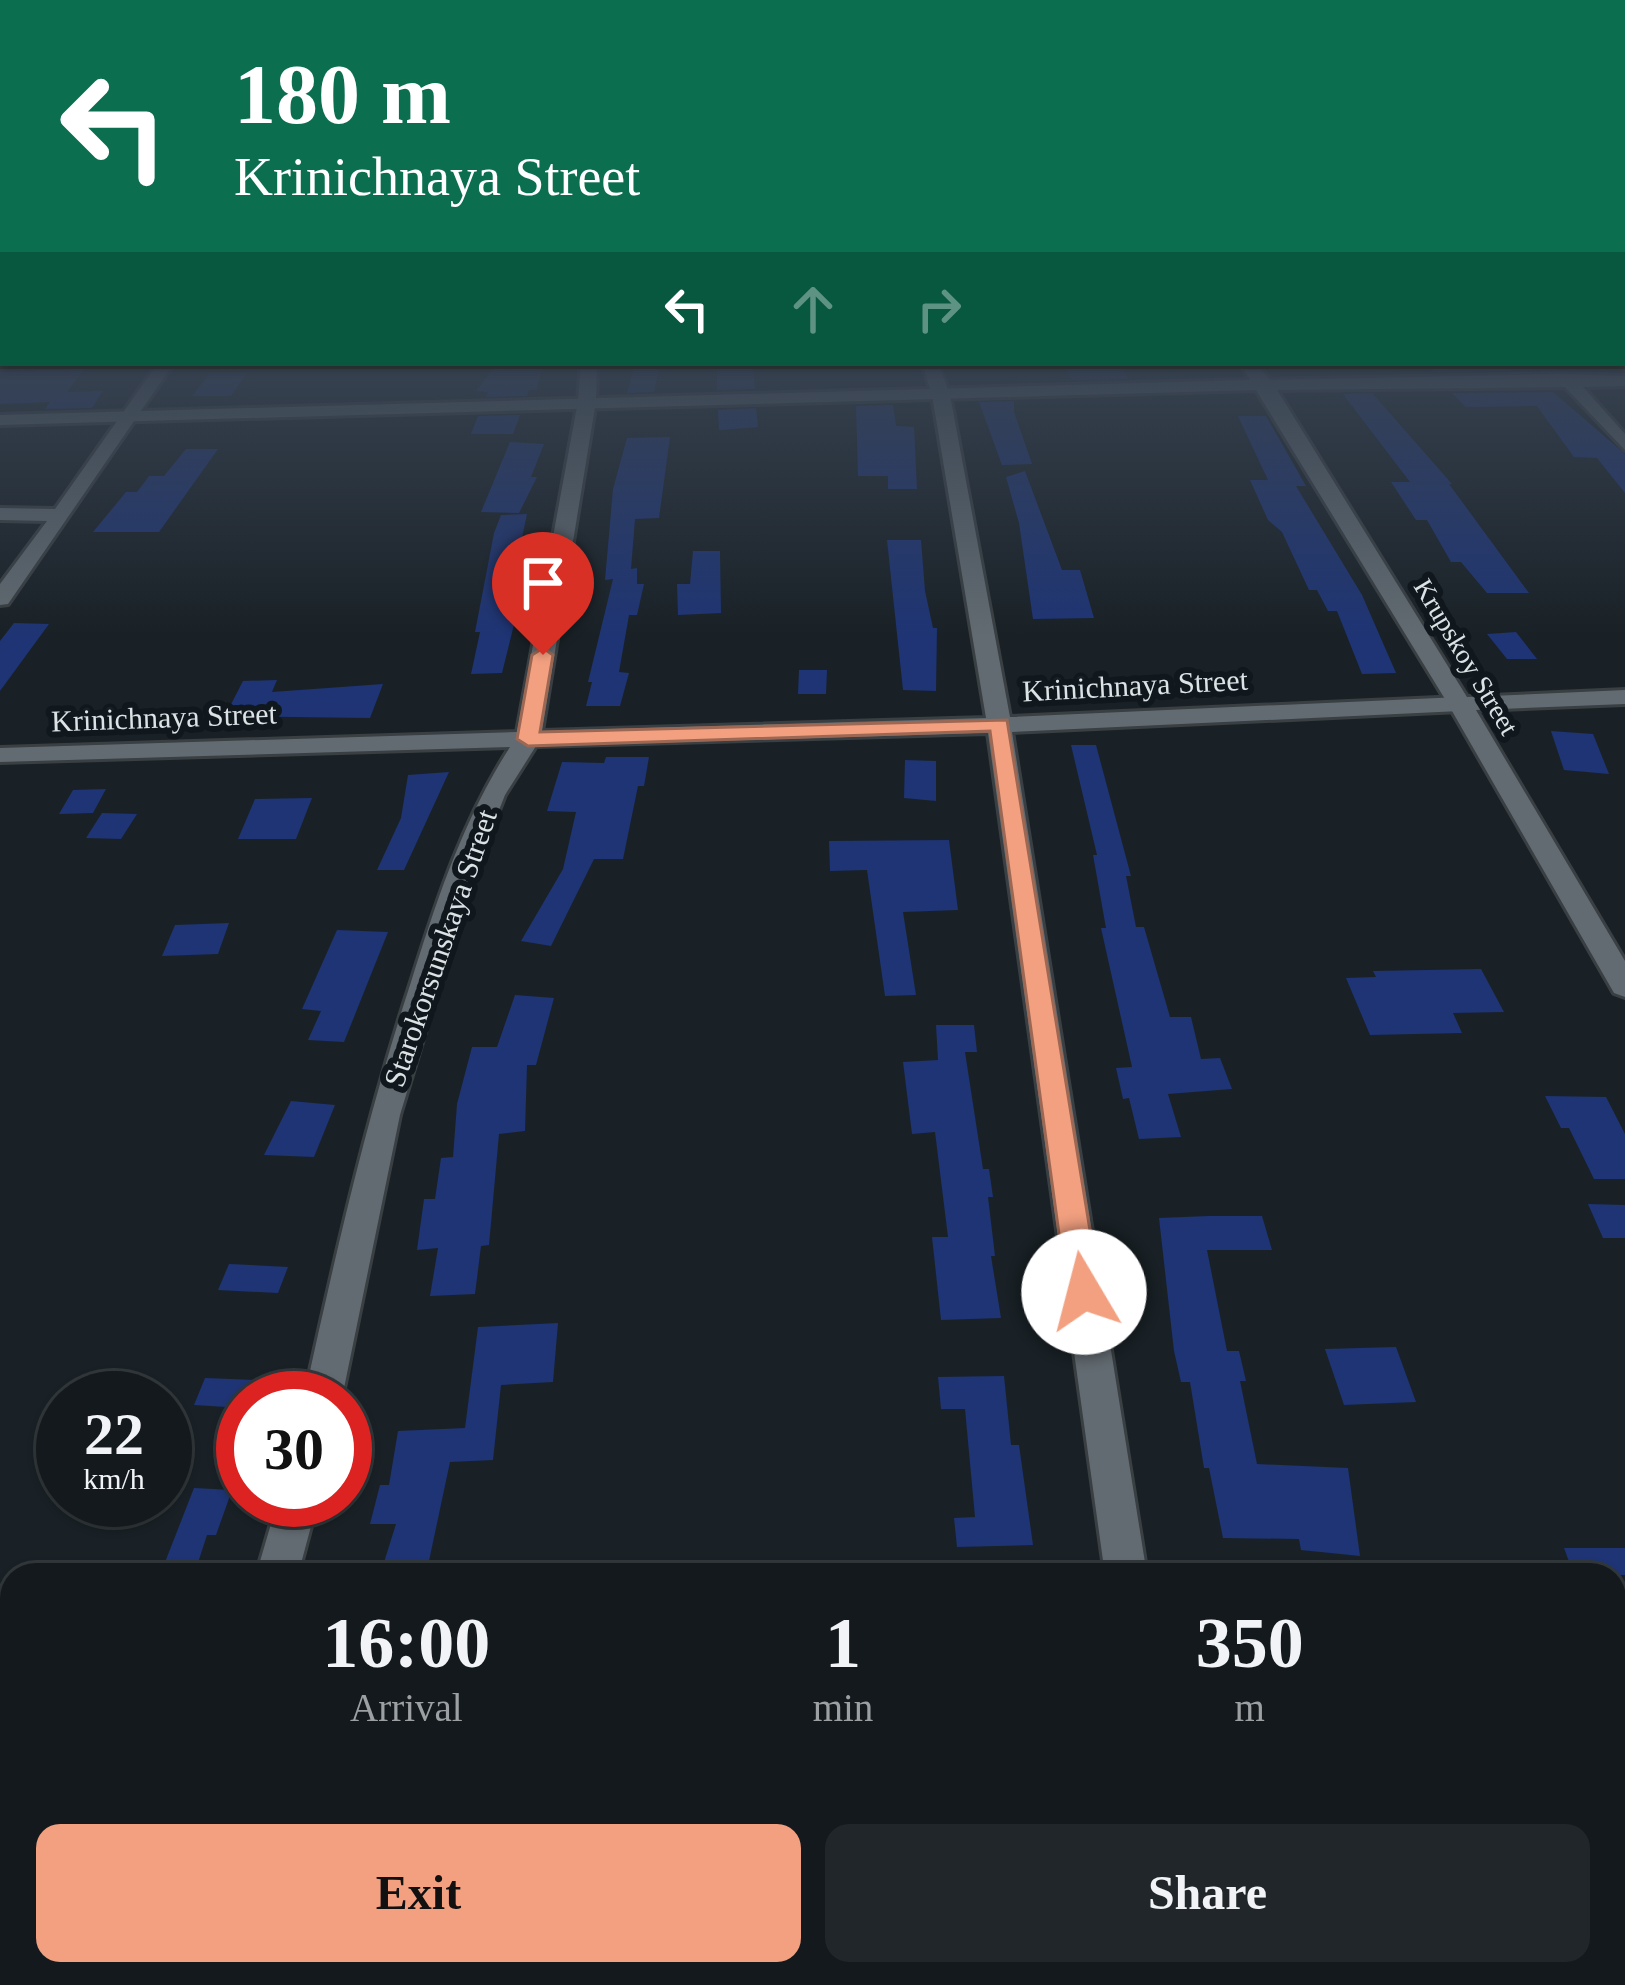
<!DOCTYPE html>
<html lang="en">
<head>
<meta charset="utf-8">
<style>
  :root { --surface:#13191c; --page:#202629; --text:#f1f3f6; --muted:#9da0a3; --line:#32383b; --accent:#f2a080 }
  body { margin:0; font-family:Georgia,serif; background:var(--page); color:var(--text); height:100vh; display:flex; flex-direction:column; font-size:45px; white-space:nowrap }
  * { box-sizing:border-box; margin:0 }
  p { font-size:39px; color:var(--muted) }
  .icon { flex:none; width:66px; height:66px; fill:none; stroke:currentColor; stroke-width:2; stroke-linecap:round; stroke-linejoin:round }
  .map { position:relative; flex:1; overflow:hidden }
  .drawer { position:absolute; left:0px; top:1563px; width:1626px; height:423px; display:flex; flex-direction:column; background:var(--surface); border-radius:36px 36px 0 0; box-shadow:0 3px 9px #0004,0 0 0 3px var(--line) }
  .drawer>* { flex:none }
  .guide { position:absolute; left:0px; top:0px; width:1626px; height:366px; box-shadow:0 3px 9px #0004,0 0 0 3px var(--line); background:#0b6e4f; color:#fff; overflow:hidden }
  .speed { position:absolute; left:36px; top:1371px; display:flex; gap:24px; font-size:60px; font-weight:700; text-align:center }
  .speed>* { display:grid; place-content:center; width:156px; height:156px; border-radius:50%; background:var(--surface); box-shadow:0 3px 9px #0004,0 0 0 3px var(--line); line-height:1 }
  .speed small { font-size:30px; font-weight:400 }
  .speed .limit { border:18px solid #d22; background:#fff; color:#111 }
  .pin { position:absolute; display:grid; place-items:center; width:102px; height:102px; color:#fff; margin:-123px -51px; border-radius:50% 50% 50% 0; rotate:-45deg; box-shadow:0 0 12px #0007 }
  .pin .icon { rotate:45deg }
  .me { position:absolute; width:132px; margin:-66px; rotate:352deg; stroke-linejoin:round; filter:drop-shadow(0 0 9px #0008) }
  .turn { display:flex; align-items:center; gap:42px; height:252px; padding:0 36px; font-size:54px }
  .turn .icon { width:156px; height:156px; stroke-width:2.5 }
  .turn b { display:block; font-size:84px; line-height:102px }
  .lanes { display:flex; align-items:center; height:114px; padding:0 36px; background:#0003; justify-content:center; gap:60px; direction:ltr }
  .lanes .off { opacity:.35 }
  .eta { display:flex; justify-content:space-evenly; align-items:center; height:204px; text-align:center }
  .eta b { font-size:72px; font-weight:800; line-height:84px }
  .action { display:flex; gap:24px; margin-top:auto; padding:24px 36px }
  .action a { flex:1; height:138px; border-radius:24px; background:var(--accent); color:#111; font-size:48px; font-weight:800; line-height:138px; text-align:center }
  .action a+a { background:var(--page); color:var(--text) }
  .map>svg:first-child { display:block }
  .building { fill:#1e3474 }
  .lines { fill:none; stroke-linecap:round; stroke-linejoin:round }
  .minor-casing { stroke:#393f42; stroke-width:6 }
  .tertiary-casing { stroke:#393f42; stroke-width:6 }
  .minor { fill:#626b71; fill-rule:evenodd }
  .tertiary { fill:#626b71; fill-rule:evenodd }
  .route { fill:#f2a080; stroke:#9d6853; stroke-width:3 }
  .labels { text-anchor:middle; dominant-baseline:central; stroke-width:12; stroke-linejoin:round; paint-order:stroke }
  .far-street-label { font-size:27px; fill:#dce2e5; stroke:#10181d }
  .street-label { font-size:30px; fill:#dce2e5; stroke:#10181d }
</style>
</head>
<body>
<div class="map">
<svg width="1625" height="1985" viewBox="0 0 1625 1985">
  <rect width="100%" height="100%" fill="#192126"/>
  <g class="building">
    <polygon points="497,363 543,363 537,390 529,390 527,396 486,397 488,392 476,391"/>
    <polygon points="1426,363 1525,363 1532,370 1434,372"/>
    <polygon points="1122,366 1128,379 1072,380 1065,367"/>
    <polygon points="753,367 755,389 717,390 717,368"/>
    <polygon points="634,368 659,368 654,392 627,393"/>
    <polygon points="84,369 67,392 103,391 92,408 45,409 50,402 0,404 0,372"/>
    <polygon points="210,373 247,373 231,396 192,396"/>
    <polygon points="1553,392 1625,454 1625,493 1597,458 1574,457 1537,406 1466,407 1452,393"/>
    <polygon points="1372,393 1452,484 1449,484 1529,593 1487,593 1461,562 1451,562 1427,520 1416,520 1391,482 1410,482 1343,394"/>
    <polygon points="1014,401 1014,412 1032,464 1002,465 979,402"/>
    <polygon points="893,405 896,426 914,427 917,489 888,489 888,476 858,476 856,406"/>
    <polygon points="756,408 758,427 719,430 718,410"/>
    <polygon points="520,415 513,434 471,434 478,416"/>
    <polygon points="1238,416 1266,416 1306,486 1296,486 1362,595 1396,673 1362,674 1337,611 1328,611 1317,590 1309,590 1282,532 1268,520 1250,480 1268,480"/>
    <polygon points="670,437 659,518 635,519 631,569 637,568 637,584 644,584 637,615 629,615 619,672 629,673 620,706 586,706 592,682 588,682 613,579 605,580 613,489 627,438"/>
    <polygon points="510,442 544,444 531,477 537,477 519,513 481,512"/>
    <polygon points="186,449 218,449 159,532 93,532 126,492 137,492 149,476 164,476"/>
    <polygon points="1025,471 1062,570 1080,570 1094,618 1033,619 1019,523 1006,477"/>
    <polygon points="527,514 519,552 532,552 502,673 471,674 480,632 475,632 494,533 501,515"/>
    <polygon points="887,540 921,540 925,591 933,628 937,628 936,691 903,690"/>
    <polygon points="693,551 720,551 721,613 678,615 677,584 690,584"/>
    <polygon points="14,623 49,624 0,691 0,641"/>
    <polygon points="1516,632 1537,659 1507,659 1487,634"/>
    <polygon points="799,670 827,670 826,694 798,694"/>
    <polygon points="277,680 272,692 383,684 370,718 225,716 243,681"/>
    <polygon points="1551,731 1593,734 1609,774 1564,770"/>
    <polygon points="1071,745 1096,745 1131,876 1126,876 1136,927 1144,927 1170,1017 1191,1017 1201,1059 1220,1058 1232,1089 1168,1094 1181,1137 1139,1139 1129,1098 1123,1099 1116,1068 1132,1067 1101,928 1106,928 1093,855 1097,855"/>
    <polygon points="606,757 649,757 644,786 638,786 623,859 594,859 551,946 521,941 563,869 576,812 547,811 562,762 604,763"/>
    <polygon points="905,760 936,761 936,801 904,798"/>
    <polygon points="449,772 404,870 377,870 401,818 408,775"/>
    <polygon points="106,789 93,813 59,814 73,790"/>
    <polygon points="312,798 296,839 238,839 255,799"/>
    <polygon points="102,813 137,814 121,839 86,838"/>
    <polygon points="949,840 958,910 903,912 916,995 885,996 867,870 830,871 829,841"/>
    <polygon points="229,923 218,954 162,956 175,925"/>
    <polygon points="337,930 388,932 344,1042 308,1040 321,1011 302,1009"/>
    <polygon points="1481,969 1504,1012 1453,1013 1462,1033 1370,1035 1346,978 1376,977 1373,971"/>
    <polygon points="515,995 554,998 536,1065 527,1065 525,1131 499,1134 489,1245 481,1246 475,1294 430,1296 438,1248 417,1250 424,1199 435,1199 441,1158 453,1157 457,1104 472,1047 497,1047"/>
    <polygon points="936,1025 974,1025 977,1052 965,1052 983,1169 989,1169 993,1197 988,1197 995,1256 991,1256 1001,1318 941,1320 932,1237 948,1237 935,1132 912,1134 903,1062 938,1060"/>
    <polygon points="1545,1096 1606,1097 1625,1134 1625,1179 1594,1179 1569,1128 1561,1128"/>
    <polygon points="291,1101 335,1105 314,1157 264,1155"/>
    <polygon points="1588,1204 1625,1205 1625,1238 1603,1238"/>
    <polygon points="1209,1216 1262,1216 1272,1250 1207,1250 1227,1351 1239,1351 1246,1381 1240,1381 1257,1464 1348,1468 1360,1556 1301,1550 1299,1539 1223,1538 1209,1468 1204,1468 1190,1382 1181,1382 1174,1351 1159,1218"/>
    <polygon points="229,1264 288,1267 278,1293 218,1290"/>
    <polygon points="558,1323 553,1382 501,1385 493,1460 450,1462 426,1575 380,1575 396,1524 370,1524 380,1485 389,1485 398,1431 465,1428 478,1327"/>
    <polygon points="1396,1347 1416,1402 1344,1405 1325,1349"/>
    <polygon points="1004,1376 1011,1445 1019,1445 1033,1545 957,1547 954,1518 975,1517 965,1409 941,1409 938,1377"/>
    <polygon points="205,1378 257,1380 250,1398 243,1398 243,1408 194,1405"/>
    <polygon points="194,1488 232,1490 216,1535 207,1535 194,1575 160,1575"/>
    <polygon points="1564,1548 1625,1548 1625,1575 1574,1575"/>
  </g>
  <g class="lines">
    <g class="minor-casing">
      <g id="minor">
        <polygon points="158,363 174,363 8,604 0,605 0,584 47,521 0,520 0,508 55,509"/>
        <path d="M581,363H597L596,401L542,731L986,718L932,395L922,363H938L950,395L1010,717L1460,697L1472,704L1460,711L1012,732L1147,1575H1105L988,733L536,746L505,795L471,881L400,1115L342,1398H304C335,1257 366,1119 411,982C437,899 463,820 510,747L0,762V748L517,732L578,401Z"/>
        <polygon points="1560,374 1625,376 1625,386 1583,387 1625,434 1625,450 1565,387 1265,390 1256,385 1265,380"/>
        <polygon points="278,1500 318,1500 298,1575 256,1575"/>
        <polygon points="1625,1847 1625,1895 1614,1897 1614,1849"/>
        <polygon points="12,1960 12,1974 140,1974 136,1985 0,1985 0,1965"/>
        <polygon points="144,1974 194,1974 191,1985 139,1985"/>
        <polygon points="1159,1974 1209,1974 1211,1985 1159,1985"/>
      </g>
    </g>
    <g class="tertiary-casing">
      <polygon id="tertiary" points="1240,363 1256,363 1274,385 1467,697 1625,690 1625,704 1476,710 1625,961 1625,997 1614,993 1448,704 1256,390 0,425 0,415 1250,380"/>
    </g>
    <use href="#minor" class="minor"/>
    <use href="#tertiary" class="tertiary"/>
  </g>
  <linearGradient id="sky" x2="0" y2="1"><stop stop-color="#0e1215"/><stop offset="0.56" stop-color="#384352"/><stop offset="1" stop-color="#384352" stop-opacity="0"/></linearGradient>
  <rect width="1625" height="637" fill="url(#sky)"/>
  <polygon class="route" points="543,648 553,655 540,732 1007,720 1100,1292 1096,1302 1084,1306 1072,1302 1067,1292 990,731 528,746 517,739 532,655"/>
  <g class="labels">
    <g class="far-street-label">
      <text transform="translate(1466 657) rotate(59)">Krupskoy Street</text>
    </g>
    <g class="street-label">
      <text transform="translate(1135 685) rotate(-3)">Krinichnaya Street</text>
      <text transform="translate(164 717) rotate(-2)">Krinichnaya Street</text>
      <text transform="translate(440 948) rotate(-71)">Starokorsunskaya Street</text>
    </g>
  </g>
</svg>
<div class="speed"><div>22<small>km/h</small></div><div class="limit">30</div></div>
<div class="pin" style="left:543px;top:655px;background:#d93025"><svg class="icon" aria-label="arrive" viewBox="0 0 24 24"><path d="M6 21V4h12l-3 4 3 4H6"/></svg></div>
<svg class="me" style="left:1084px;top:1292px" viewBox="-20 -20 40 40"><circle r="19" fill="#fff"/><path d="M0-13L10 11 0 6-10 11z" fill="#f2a080"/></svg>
<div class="guide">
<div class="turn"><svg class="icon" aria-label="left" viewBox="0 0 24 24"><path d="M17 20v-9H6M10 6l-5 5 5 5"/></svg><div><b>180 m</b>Krinichnaya Street</div></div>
<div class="lanes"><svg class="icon" aria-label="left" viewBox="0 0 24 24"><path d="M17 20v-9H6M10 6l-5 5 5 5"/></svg><svg class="icon off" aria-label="ahead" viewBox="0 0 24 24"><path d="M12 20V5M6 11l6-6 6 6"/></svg><svg class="icon off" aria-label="right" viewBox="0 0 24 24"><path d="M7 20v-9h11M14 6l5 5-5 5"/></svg></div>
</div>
<section class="drawer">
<div class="eta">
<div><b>16:00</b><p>Arrival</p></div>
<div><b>1</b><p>min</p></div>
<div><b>350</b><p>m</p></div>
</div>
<div class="action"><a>Exit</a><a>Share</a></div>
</section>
</div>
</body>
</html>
